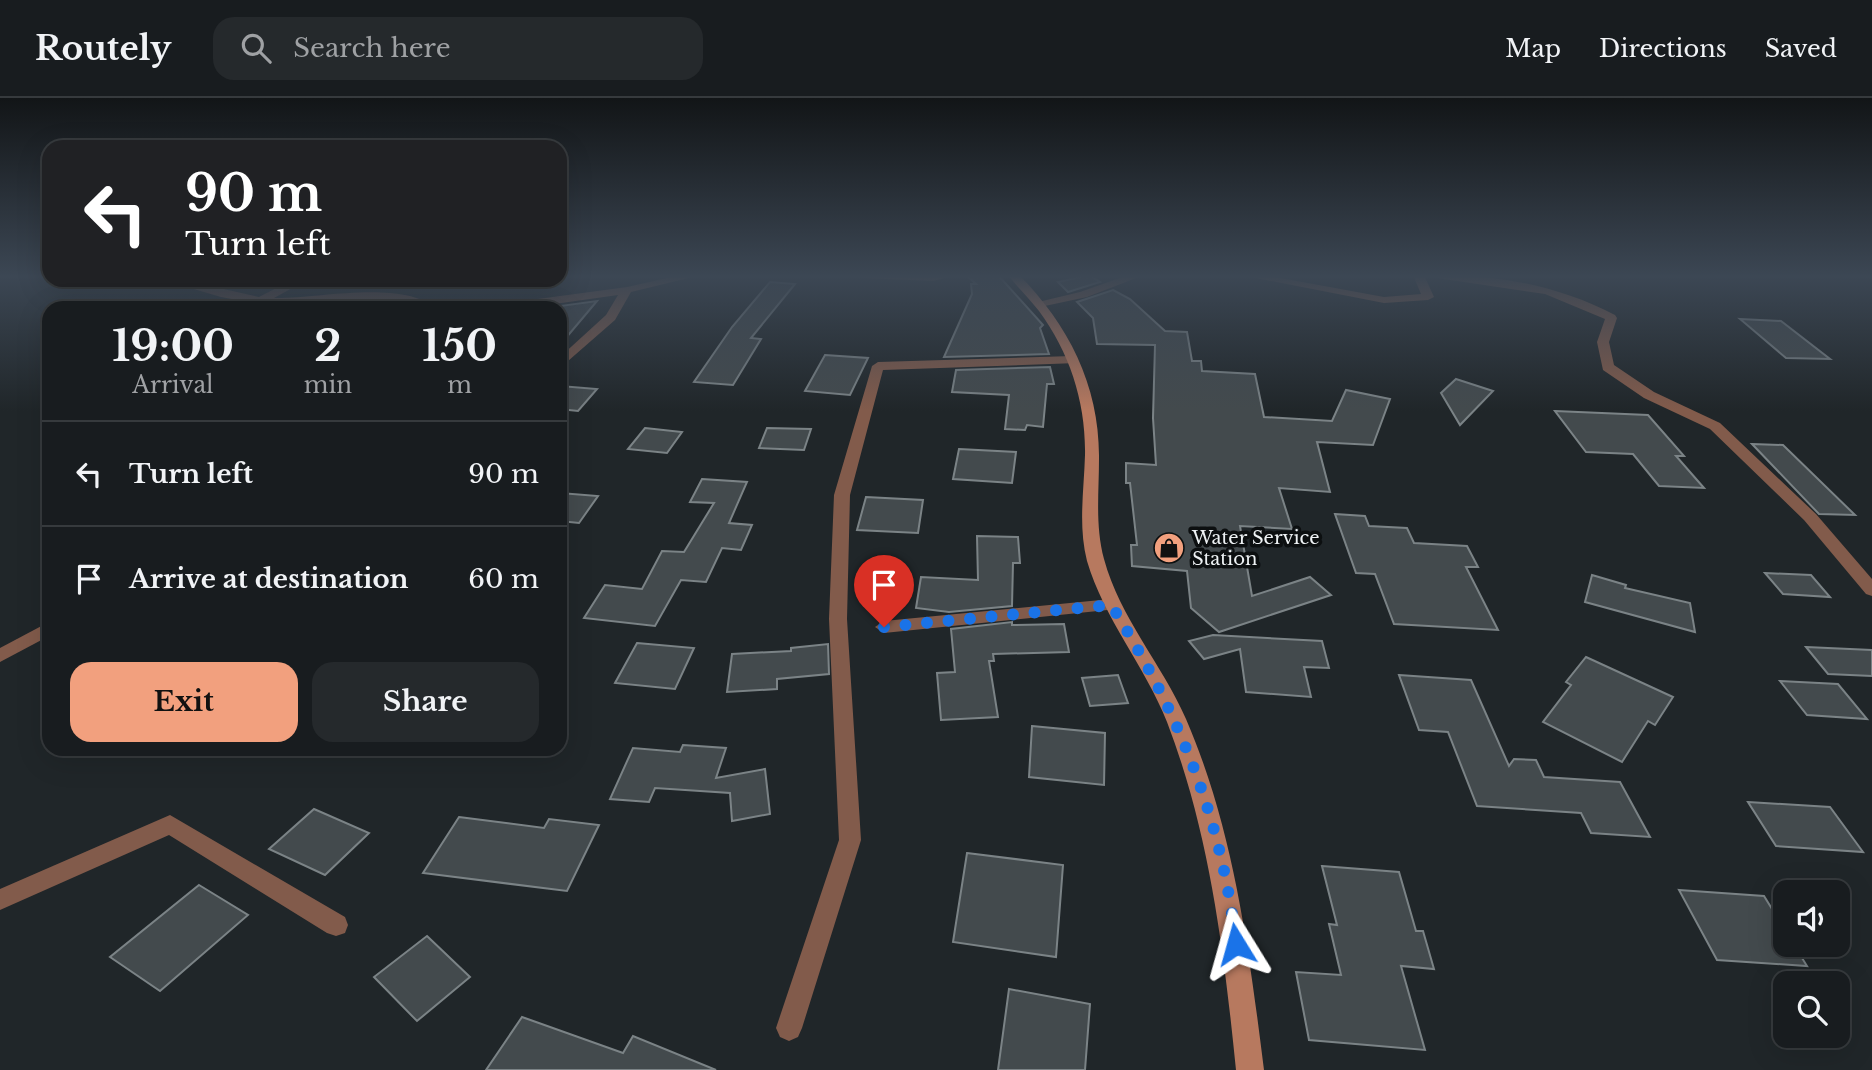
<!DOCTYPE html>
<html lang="en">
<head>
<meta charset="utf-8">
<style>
  :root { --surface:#181c1f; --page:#25292c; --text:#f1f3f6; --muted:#9fa1a4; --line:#363a3d; --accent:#f2a07e }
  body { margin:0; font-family:"Libre Baskerville",serif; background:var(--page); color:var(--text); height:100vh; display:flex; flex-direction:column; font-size:26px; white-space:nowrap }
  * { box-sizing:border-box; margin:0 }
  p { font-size:23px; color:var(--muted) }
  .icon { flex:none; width:38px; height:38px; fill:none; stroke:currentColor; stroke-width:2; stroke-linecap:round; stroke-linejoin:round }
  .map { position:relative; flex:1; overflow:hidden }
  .sheet { position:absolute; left:42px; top:203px; width:525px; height:455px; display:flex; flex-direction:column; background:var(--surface); border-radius:21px; box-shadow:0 7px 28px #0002,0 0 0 2px var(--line) }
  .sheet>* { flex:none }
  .banner { position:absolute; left:42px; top:42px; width:525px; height:147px; border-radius:21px; box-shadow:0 7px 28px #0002,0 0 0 2px var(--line); background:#202124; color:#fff; overflow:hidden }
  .fabs { position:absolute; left:1773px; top:782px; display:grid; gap:14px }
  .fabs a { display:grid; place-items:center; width:77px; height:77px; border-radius:14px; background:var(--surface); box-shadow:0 7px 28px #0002,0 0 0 2px var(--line); font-size:35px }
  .pin { position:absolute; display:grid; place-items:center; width:60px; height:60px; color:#fff; margin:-72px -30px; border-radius:50% 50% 50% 0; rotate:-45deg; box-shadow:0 0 7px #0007 }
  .pin .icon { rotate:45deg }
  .me { position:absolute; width:77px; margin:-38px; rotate:352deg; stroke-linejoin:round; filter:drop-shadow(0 0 5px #0008) }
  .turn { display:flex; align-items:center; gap:24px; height:147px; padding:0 28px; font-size:32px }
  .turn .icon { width:91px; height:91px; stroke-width:2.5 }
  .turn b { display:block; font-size:49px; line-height:60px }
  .eta { display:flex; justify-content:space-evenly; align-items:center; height:119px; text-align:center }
  .eta b { font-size:42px; font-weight:700; line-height:49px }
  .action { display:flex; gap:14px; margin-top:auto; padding:14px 28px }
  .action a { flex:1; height:80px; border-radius:21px; background:var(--accent); color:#111; font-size:28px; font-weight:700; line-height:80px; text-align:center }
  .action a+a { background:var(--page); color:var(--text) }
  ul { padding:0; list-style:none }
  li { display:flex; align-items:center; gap:21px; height:105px; padding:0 28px; border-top:2px solid var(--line) }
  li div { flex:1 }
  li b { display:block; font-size:26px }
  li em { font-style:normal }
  header { display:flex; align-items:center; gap:42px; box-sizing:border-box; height:98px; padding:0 35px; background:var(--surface); border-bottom:2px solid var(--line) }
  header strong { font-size:33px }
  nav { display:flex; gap:38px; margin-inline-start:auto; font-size:24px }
  .search { width:490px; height:63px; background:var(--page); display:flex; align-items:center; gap:18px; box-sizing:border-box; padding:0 24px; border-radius:21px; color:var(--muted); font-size:26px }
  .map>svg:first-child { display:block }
  .building { fill:#434a4d; stroke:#7b8386; stroke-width:2 }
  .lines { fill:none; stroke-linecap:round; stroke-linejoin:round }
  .minor { fill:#825b4b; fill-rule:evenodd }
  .secondary { fill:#b7795f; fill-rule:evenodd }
  .route { stroke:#1a73e8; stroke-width:12; stroke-dasharray:0 21.6 }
  .labels { text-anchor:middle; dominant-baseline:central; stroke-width:7; stroke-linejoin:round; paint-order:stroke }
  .poi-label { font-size:18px; fill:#eef2f4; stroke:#0c0f10; text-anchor:start }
</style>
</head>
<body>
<header>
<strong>Routely</strong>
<div class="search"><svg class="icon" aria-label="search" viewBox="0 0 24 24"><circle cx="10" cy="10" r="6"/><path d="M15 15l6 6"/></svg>Search here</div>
<nav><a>Map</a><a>Directions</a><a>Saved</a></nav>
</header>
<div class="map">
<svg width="1872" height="972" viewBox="0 0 1872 972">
  <rect width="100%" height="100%" fill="#202629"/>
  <g class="building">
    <polygon points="966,177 998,177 1043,227 1040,230 1049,256 944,259 972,196 971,186 976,186"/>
    <polygon points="1089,177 1100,184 1068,194 1058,184"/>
    <polygon points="770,184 795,186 751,240 761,241 733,287 694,284 732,229"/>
    <polygon points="1113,192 1130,201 1165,233 1187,234 1192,263 1201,263 1202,273 1255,276 1264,319 1332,323 1346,292 1390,301 1373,347 1317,344 1330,394 1279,390 1292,431 1240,428 1252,498 1310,479 1331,497 1219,534 1191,510 1187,473 1132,468 1131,447 1137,447 1130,385 1126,385 1126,365 1156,367 1153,320 1155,247 1097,246 1093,220 1077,204"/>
    <polygon points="597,203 560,247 560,208"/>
    <polygon points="1740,221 1781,223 1830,261 1786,260"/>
    <polygon points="825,257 868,260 850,297 805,293"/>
    <polygon points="1050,269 1054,286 1047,286 1043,329 1027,327 1025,332 1005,331 1009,297 952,294 956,272"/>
    <polygon points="1456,281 1493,293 1460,327 1441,295"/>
    <polygon points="560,288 597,291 578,313 560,311"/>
    <polygon points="1555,313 1648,317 1684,358 1676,358 1704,390 1659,388 1633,356 1586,354"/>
    <polygon points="645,330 682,334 667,355 628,351"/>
    <polygon points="767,330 811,331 804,352 759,350"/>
    <polygon points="1752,346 1783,347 1855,417 1819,416"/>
    <polygon points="959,351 1016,354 1012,385 953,381"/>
    <polygon points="702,381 747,384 729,425 752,427 741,452 722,450 706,484 681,482 655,528 584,520 605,487 642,491 662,453 684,454 714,405 690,404"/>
    <polygon points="560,395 598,398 579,425 560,423"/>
    <polygon points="866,399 923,402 918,435 857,432"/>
    <polygon points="1335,416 1365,418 1369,428 1407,430 1414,445 1467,448 1478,469 1466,469 1498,532 1394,526 1375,476 1356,475"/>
    <polygon points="977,438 1018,439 1020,465 1013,465 1012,508 949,514 916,510 921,479 978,482"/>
    <polygon points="1765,475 1811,477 1830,499 1783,496"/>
    <polygon points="1592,477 1626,487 1625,490 1690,505 1695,534 1585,504"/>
    <polygon points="1012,524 1012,527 1064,526 1069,554 993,556 994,563 989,563 998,619 941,622 937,575 955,574 951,531"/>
    <polygon points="1213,537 1322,543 1329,570 1304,569 1311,599 1246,594 1240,551 1204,561 1189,543"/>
    <polygon points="637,545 694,550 675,591 615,585"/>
    <polygon points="828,546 829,576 777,581 777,591 727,594 732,556 791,553 791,550"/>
    <polygon points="1806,549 1872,552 1872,578 1828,576"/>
    <polygon points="1586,559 1673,599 1655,627 1648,623 1622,664 1543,624 1571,587 1566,584"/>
    <polygon points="1118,577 1128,605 1090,608 1082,580"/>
    <polygon points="1399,577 1471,582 1509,668 1514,661 1536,662 1544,679 1620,684 1650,739 1591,735 1581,715 1477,708 1448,634 1419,632"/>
    <polygon points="1780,583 1838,586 1867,621 1807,617"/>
    <polygon points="1032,628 1105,635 1104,687 1029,679"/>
    <polygon points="683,647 726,650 716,680 765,671 770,716 732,723 730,695 655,690 649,704 610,701 633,650 680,654"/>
    <polygon points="1748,704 1830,709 1863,754 1776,748"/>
    <polygon points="314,711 369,735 325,777 269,751"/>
    <polygon points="459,719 544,730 549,721 599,727 567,793 423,775"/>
    <polygon points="967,755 1063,767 1056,859 953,844"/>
    <polygon points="1322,768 1399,774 1416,833 1423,833 1434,871 1401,868 1425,952 1309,942 1296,874 1341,877 1329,826 1337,827"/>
    <polygon points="199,787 248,817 160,893 110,859"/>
    <polygon points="1679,792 1764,798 1785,832 1785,847 1794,847 1807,868 1717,862"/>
    <polygon points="427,838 470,879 417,923 374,879"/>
    <polygon points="1009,891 1090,906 1085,972 998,972"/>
    <polygon points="522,919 623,955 633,938 716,972 486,972"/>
  </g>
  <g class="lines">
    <g class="minor">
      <polygon points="680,177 701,177 631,194 615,222 560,270 560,259 606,217 618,197 526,210 495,210 501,206 627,189"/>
      <polygon points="856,177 957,177 933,183 862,180"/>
      <polygon points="1128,177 1144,177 1087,199 1040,209 1034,205 1080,194"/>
      <polygon points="1240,177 1264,177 1384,199 1421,196 1413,177 1424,177 1434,199 1428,202 1384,205"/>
      <path d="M1431,177C1496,176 1558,187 1615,217L1617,220L1609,244L1614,267L1654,294L1720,325L1816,416L1872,481V498L1866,496L1804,422L1710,331L1644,300L1603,272L1597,244L1605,221L1545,196L1437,180Z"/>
      <path d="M163,182H183L259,199L292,182H307L274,200C317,201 400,181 436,210H419L388,202L367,201L259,206L221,199Z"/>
      <polygon points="1072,258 1078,262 1077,265 883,272 850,397 847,521 861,742 802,930 798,939 789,943 780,939 776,930 839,742 829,521 834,397 872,268 878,264"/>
      <polygon points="1111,501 1117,503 1120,507 1117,511 884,535 875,529 884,523"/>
      <polygon points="49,524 49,538 0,564 0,550"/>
      <polygon points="170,717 345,819 348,827 345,835 336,838 327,835 169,737 0,812 0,791"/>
    </g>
    <path class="secondary" d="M1008,177H1019C1069,227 1100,289 1099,361C1099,394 1095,428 1104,461C1120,520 1162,566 1186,621C1234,732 1249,853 1264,972H1236C1224,854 1210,736 1167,624C1145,568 1104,521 1087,463C1078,428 1084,392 1085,357C1086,305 1070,255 1039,213C1029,200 1017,189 1008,177Z"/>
  </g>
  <linearGradient id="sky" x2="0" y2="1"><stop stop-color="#121517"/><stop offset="0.57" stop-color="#3c4754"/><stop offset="1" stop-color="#3c4754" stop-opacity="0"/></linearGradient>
  <rect width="1872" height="313" fill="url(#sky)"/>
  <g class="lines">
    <path class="route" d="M884,529L1111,507C1178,612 1222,721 1236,846"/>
  </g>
  <defs>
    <g id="shop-disc" transform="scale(1.575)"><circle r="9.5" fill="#f2a07e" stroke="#0c0f10"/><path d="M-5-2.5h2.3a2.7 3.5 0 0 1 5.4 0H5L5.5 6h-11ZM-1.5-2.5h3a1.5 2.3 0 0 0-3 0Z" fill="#111"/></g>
  </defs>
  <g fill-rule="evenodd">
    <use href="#shop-disc" x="1169" y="450"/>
  </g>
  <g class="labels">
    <g class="poi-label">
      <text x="1192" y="440">Water Service<tspan x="1192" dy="21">Station</tspan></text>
    </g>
  </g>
</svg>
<div class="fabs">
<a><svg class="icon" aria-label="sound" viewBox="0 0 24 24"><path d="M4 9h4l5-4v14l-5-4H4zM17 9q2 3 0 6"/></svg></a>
<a><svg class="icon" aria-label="search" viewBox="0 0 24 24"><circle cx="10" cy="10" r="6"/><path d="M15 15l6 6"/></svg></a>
</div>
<div class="pin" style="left:884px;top:529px;background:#d93025"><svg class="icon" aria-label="arrive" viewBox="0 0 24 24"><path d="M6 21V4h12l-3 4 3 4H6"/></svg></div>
<svg class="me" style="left:1236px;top:846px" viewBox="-20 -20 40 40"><path d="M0-17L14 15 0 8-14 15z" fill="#1a73e8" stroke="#fff" stroke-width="4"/></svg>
<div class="banner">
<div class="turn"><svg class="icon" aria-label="left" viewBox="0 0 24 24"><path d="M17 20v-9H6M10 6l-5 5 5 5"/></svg><div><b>90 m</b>Turn left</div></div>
</div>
<section class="sheet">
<div class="eta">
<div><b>19:00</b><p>Arrival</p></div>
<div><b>2</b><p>min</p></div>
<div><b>150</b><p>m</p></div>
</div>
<ul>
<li><svg class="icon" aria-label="left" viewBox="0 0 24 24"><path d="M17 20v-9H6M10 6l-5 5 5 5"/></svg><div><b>Turn left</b></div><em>90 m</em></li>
<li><svg class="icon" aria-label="arrive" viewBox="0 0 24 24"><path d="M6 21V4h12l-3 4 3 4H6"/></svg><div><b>Arrive at destination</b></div><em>60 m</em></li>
</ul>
<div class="action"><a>Exit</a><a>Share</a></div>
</section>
</div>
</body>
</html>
